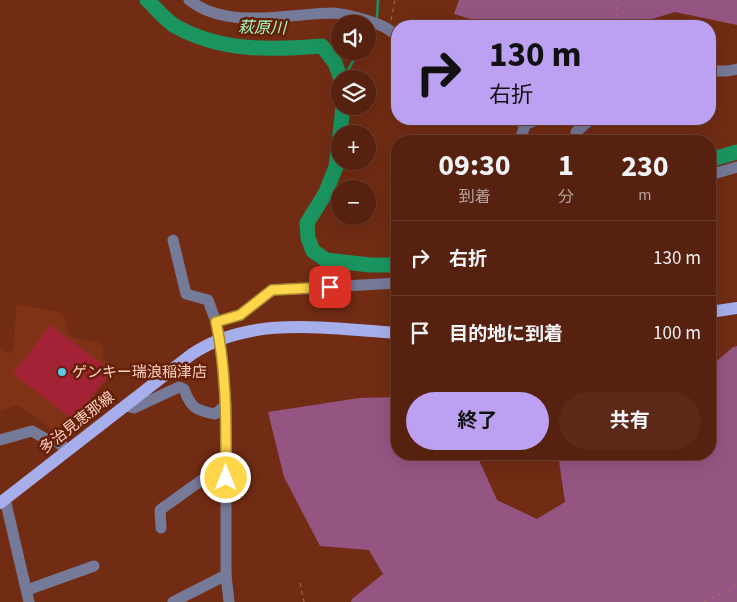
<!DOCTYPE html>
<html lang="ja">
<head>
<meta charset="utf-8">
<style>
  :root { --surface:#56210f; --page:#5c2918; --text:#f1f3f6; --muted:#b6a39e; --line:#6c3e2f; --accent:#bca0f2 }
  body { margin:0; font-family:"Source Sans 3","Noto Sans JP",sans-serif; background:var(--page); color:var(--text); height:100vh; display:flex; flex-direction:column; font-size:19px; white-space:nowrap }
  * { box-sizing:border-box; margin:0 }
  p { font-size:16px; color:var(--muted) }
  .icon { flex:none; width:28px; height:28px; fill:none; stroke:currentColor; stroke-width:2; stroke-linecap:round; stroke-linejoin:round }
  .map { position:relative; flex:1; overflow:hidden }
  .panel { position:absolute; left:391px; top:135px; width:325px; height:325px; display:flex; flex-direction:column; background:var(--surface); border-radius:20px; box-shadow:0 5px 20px #0002,0 0 0 1px var(--line) }
  .panel>* { flex:none }
  .banner { position:absolute; left:391px; top:20px; width:325px; height:105px; border-radius:20px; box-shadow:0 5px 20px #0002,0 0 0 1px var(--line); background:#bca0f2; color:#111; overflow:hidden }
  .tools { position:absolute; left:331px; top:15px; display:grid; gap:10px }
  .tools a { display:grid; place-items:center; width:45px; height:45px; border-radius:50%; background:var(--surface); box-shadow:0 5px 20px #0002,0 0 0 1px var(--line); font-size:25px }
  .pin { position:absolute; display:grid; place-items:center; width:42px; height:42px; color:#fff; margin:-21px; border-radius:10px; box-shadow:0 2px 8px #0006 }
  .me { position:absolute; width:55px; margin:-28px; rotate:0deg; stroke-linejoin:round; filter:drop-shadow(0 0 4px #0008) }
  .turn { display:flex; align-items:center; gap:18px; height:105px; padding:0 15px; font-size:22px }
  .turn .icon { width:65px; height:65px; stroke-width:2.5 }
  .turn b { display:block; font-size:35px; line-height:42px }
  .eta { display:flex; justify-content:space-evenly; align-items:center; height:85px; text-align:center }
  .eta b { font-size:30px; font-weight:700; line-height:35px }
  .button { display:flex; gap:10px; margin-top:auto; padding:10px 15px }
  .button a { flex:1; height:58px; border-radius:30px; background:var(--accent); color:#111; font-size:20px; font-weight:700; line-height:58px; text-align:center }
  .button a+a { background:var(--page); color:var(--text) }
  ul { padding:0; list-style:none }
  li { display:flex; align-items:center; gap:15px; height:75px; padding:0 15px; border-top:1px solid var(--line) }
  li div { flex:1 }
  li b { display:block; font-size:19px }
  li em { font-style:normal }
  .map>svg:first-child { display:block }
  .built { fill:#803217 }
  .green { fill:#955583 }
  .lines { fill:none; stroke-linecap:round; stroke-linejoin:round }
  .stream { stroke:#1a9560; stroke-width:2.5 }
  .river { stroke:#1a9560; stroke-width:15 }
  .building { fill:#a32236 }
  .path { stroke:#a86d59; stroke-width:1; stroke-dasharray:4 4; stroke-linecap:butt }
  .minor { stroke:#767a99; stroke-width:11 }
  .major { stroke:#a6aeec; stroke-width:12 }
  .route-casing { stroke:#a68a30; stroke-width:12 }
  .route { stroke:#ffd54a; stroke-width:9 }
  .poi-dot { fill:#5ac8e6; stroke:#652007; stroke-width:2 }
  .labels { text-anchor:middle; dominant-baseline:central; stroke-width:5; stroke-linejoin:round; paint-order:stroke }
  .poi-label { font-size:15px; fill:#facfc1; stroke:#652007; text-anchor:start }
  .street-label { font-size:15px; fill:#facfc1; stroke:#652007 }
  .water-label { font-size:16px; font-style:italic; fill:#9efcc7; stroke:#652007 }
</style>
</head>
<body>
<div class="map">
<svg width="737" height="602" viewBox="0 0 737 602">
  <rect width="100%" height="100%" fill="#722c14"/>
  <polygon class="built" points="16,304 63,313 68,334 76,338 98,342 104,348 101,357 113,366 113,372 85,408 85,425 66,440 19,405 0,411 0,347 9,354 14,348"/>
  <g class="green">
    <polygon points="459,0 737,0 737,25 675,12 629,26 494,26 454,14"/>
    <polygon points="737,346 737,602 351,602 352,599 383,574 369,550 320,546 284,477 268,412 359,398 397,397 398,454 478,454 479,460 497,500 537,519 565,502 558,454 710,454 710,367 733,347"/>
  </g>
  <g class="lines">
    <g class="stream">
      <polyline points="377,17 378,0"/>
      <polyline points="368,39 374,31"/>
      <polyline points="340,77 345,75 359,51"/>
    </g>
    <g class="river">
      <path d="M147,0C156,8 165,20 175,26C221,52 271,50 322,46L335,63L341,79"/>
      <polyline points="340,134 343,106"/>
      <polyline points="340,135 336,167 325,194 307,223 308,238 313,251 326,260 370,265 398,265"/>
      <polyline points="710,160 737,152"/>
    </g>
  </g>
  <polygon class="building" points="50,325 111,371 74,420 13,374"/>
  <g class="lines">
    <g class="path">
      <polyline points="391,20 395,0"/>
      <polyline points="616,26 618,0"/>
      <polyline points="627,26 627,24 661,23 667,26"/>
      <polyline points="300,583 304,602"/>
      <polyline points="704,602 737,585"/>
    </g>
    <g class="minor">
      <path d="M189,0C228,31 290,13 334,13C346,14 376,22 386,28C390,30 394,34 398,37"/>
      <polyline points="710,71 728,71 737,69"/>
      <polyline points="513,119 526,124"/>
      <polyline points="576,132 591,119"/>
      <polyline points="519,141 526,124 539,119"/>
      <polyline points="710,175 737,167"/>
      <polyline points="173,240 186,294 208,300 216,322"/>
      <path d="M125,406L134,408L179,387L184,389C191,408 195,410 215,414L226,405"/>
      <polyline points="0,440 32,431 46,439 52,438 68,450"/>
      <polyline points="5,499 29,602"/>
      <polyline points="161,528 160,510 206,477 226,478"/>
      <polyline points="27,590 94,566"/>
      <polyline points="173,602 226,575"/>
      <polyline points="229,602 226,575 226,405 220,339 216,322 240,315 272,290 398,283"/>
    </g>
    <g class="major">
      <polyline points="710,312 737,308"/>
      <path d="M0,503L192,354C252,314 330,329 398,333"/>
    </g>
  </g>
  <g class="lines">
    <g class="route-casing">
      <path id="route" d="M226,478C226,425 227,373 216,322L240,315L272,290L330,287"/>
    </g>
    <use href="#route" class="route"/>
  </g>
  <circle class="poi-dot" cx="62" cy="372" r="5"/>
  <g class="labels">
    <g class="poi-label">
      <text x="72" y="372">ゲンキー瑞浪稲津店</text>
    </g>
    <g class="street-label">
      <text transform="translate(77 423) rotate(-38)">多治見恵那線</text>
    </g>
    <g class="water-label">
      <text transform="translate(262 28) rotate(1)">萩原川</text>
    </g>
  </g>
</svg>
<div class="tools">
<a><svg class="icon" aria-label="sound" viewBox="0 0 24 24"><path d="M4 9h4l5-4v14l-5-4H4zM17 9q2 3 0 6"/></svg></a>
<a><svg class="icon" aria-label="layers" viewBox="0 0 24 24"><path d="M12 4l9 5-9 5-9-5zM3 14l9 5 9-5"/></svg></a>
<a>+</a>
<a>−</a>
</div>
<div class="pin" style="left:330px;top:287px;background:#d93025"><svg class="icon" aria-label="arrive" viewBox="0 0 24 24"><path d="M6 21V4h12l-3 4 3 4H6"/></svg></div>
<svg class="me" style="left:226px;top:478px" viewBox="-20 -20 40 40"><circle r="17" fill="#ffd54a" stroke="#fff" stroke-width="3"/><path d="M0-11L8 9 0 5-8 9z" fill="#fff"/></svg>
<div class="banner">
<div class="turn"><svg class="icon" aria-label="right" viewBox="0 0 24 24"><path d="M7 20v-9h11M14 6l5 5-5 5"/></svg><div><b>130 m</b>右折</div></div>
</div>
<section class="panel">
<div class="eta">
<div><b>09:30</b><p>到着</p></div>
<div><b>1</b><p>分</p></div>
<div><b>230</b><p>m</p></div>
</div>
<ul>
<li><svg class="icon" aria-label="right" viewBox="0 0 24 24"><path d="M7 20v-9h11M14 6l5 5-5 5"/></svg><div><b>右折</b></div><em>130 m</em></li>
<li><svg class="icon" aria-label="arrive" viewBox="0 0 24 24"><path d="M6 21V4h12l-3 4 3 4H6"/></svg><div><b>目的地に到着</b></div><em>100 m</em></li>
</ul>
<div class="button"><a>終了</a><a>共有</a></div>
</section>
</div>
</body>
</html>
